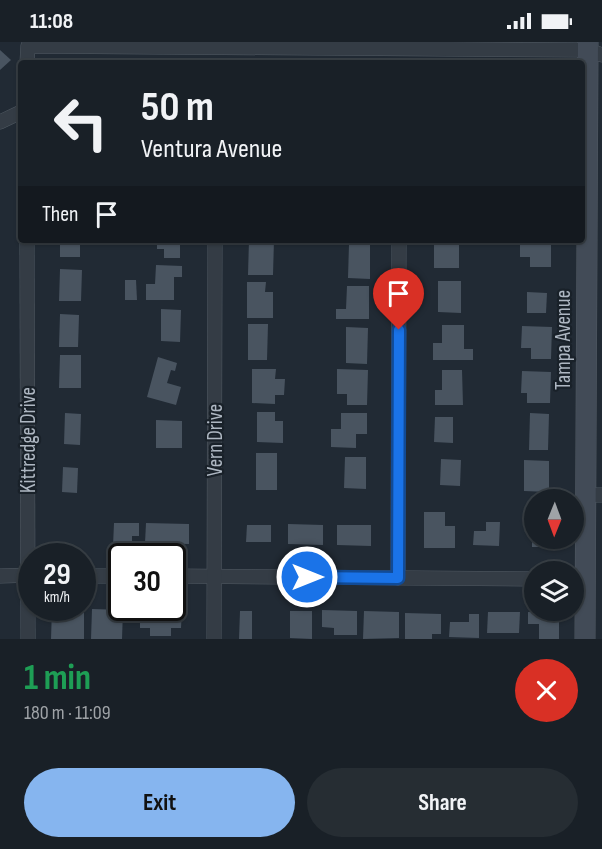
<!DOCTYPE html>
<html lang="en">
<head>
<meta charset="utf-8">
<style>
  :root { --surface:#192027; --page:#262d33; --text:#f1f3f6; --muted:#9fa3a7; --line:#373e44; --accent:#86b5ef }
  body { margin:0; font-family:"Sofia Sans Condensed",sans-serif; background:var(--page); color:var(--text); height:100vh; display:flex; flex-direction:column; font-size:22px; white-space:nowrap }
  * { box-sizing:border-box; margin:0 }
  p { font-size:20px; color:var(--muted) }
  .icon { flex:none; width:33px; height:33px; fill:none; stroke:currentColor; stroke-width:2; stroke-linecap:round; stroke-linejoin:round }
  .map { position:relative; height:597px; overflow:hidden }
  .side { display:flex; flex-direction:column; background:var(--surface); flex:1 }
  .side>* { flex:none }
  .banner { position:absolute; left:18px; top:18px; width:567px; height:183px; border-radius:6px; box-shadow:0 2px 4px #0004,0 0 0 2px var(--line); background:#192027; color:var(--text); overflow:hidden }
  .needle { width:39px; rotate:181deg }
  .buttons { position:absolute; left:524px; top:447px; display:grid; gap:12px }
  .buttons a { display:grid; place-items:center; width:60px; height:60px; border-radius:50%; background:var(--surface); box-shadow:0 2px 4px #0004,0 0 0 2px var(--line); font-size:30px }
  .speed { position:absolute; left:18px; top:501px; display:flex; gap:12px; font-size:30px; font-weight:700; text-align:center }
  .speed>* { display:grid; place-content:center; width:78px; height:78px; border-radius:50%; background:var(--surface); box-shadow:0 2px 4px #0004,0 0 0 2px var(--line); line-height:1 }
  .speed small { font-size:15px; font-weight:400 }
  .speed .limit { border:3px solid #111; border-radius:9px; background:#fff; color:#111 }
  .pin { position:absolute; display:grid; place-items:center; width:51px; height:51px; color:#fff; margin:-62px -26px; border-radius:50% 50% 50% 0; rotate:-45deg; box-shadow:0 0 6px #0007 }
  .pin .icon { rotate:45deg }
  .me { position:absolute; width:66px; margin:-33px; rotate:90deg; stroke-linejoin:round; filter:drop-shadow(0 0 4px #0008) }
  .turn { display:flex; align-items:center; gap:21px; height:126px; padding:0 24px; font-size:27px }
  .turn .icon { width:78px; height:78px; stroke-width:2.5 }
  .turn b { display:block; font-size:42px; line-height:51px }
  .then { display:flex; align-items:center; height:57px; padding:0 24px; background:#0003; gap:12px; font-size:22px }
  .round { display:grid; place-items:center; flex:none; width:63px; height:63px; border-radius:32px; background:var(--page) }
  .summary { display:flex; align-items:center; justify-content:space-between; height:102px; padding:0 24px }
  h1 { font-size:36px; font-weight:700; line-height:45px; color:#1e9e55 }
  .action { display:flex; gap:12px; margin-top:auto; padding:12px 24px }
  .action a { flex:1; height:69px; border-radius:36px; background:var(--accent); color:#111; font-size:24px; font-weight:700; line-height:69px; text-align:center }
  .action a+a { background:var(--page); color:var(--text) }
  .status { display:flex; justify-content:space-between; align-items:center; height:42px; padding:0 30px; background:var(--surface); direction:ltr }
  .status svg { height:16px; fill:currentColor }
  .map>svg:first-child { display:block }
  .building { fill:#495460 }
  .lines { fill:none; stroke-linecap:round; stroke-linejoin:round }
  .street-casing { stroke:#515a63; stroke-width:15 }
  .secondary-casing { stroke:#515a63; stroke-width:21 }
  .street { stroke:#343c45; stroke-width:14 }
  .secondary { stroke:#424b57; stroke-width:20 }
  .route-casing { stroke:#114b97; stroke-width:15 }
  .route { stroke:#1a73e8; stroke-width:10 }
  .labels { text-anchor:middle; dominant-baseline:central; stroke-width:4.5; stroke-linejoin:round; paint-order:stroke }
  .street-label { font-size:21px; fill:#aeb7c2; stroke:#192129 }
</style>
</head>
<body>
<div class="status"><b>11:08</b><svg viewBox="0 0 49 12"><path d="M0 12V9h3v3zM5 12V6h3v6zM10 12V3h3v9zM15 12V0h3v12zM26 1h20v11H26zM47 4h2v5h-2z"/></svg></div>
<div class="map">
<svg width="602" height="597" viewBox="0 0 602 597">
  <rect width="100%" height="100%" fill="#212a34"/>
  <g class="building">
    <polygon points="0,8 11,18 0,28"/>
    <rect x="60" y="198" width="20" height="17"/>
    <polygon points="157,198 180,198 180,216 164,216 164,207 157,207"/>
    <polygon points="249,198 274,198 273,233 248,233"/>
    <rect x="434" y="198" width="25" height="28"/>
    <polygon points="520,198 551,198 551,225 530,225 530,215 520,215"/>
    <polygon points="349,202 370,203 370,237 348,236"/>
    <polygon points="156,223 182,224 182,235 174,235 174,258 146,258 146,242 155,242"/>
    <polygon points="60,227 82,228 81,259 59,259"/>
    <polygon points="125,238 136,238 137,258 125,258"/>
    <polygon points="438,239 461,239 461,271 438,270"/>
    <polygon points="247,240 266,240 265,250 273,250 273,276 247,276"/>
    <polygon points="347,244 369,244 369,277 336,277 336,267 346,267"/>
    <polygon points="527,250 547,251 546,271 527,271"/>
    <polygon points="161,267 181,268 180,300 161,299"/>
    <polygon points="60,272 79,273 78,305 59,305"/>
    <polygon points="248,282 268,282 267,318 248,318"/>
    <polygon points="442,283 464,283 464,307 473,307 473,318 433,318 433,301 442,301"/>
    <polygon points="522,284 552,285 551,317 531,317 531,306 521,306"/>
    <polygon points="346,285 368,286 367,322 346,321"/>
    <polygon points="60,313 81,313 81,346 59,346"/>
    <polygon points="158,315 177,321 175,329 171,328 167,341 181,345 176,363 147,355"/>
    <polygon points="252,327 276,327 275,337 285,337 284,353 275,353 275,362 252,361"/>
    <polygon points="337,327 368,328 367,363 347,363 347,352 337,352"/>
    <polygon points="442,328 462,328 463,363 435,363 435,348 442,348"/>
    <polygon points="522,329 551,330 550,361 527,361 527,351 521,351"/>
    <polygon points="257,370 275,370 275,379 283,379 283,401 257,400"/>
    <polygon points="65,371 81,372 80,403 64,402"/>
    <polygon points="341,371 367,371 367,392 356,392 356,406 331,405 331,387 341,387"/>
    <polygon points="530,371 549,372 548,408 529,408"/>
    <polygon points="435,375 453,375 453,401 434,400"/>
    <polygon points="156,378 182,379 182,406 156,406"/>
    <rect x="256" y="411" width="21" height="37"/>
    <polygon points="345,415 366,415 366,447 344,446"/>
    <polygon points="441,417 461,418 460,444 440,443"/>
    <polygon points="524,418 549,419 549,450 524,449"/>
    <polygon points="63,425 78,426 77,451 62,450"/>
    <polygon points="424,470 445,470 445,484 455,484 455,506 424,506"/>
    <polygon points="486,480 500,480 499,504 473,503 474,489 486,489"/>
    <polygon points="114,481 139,481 139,494 132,494 132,504 113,504"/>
    <polygon points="146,481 189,482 189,502 145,501"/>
    <polygon points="288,482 323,483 323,503 288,502"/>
    <polygon points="247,483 271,483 271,500 246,500"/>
    <polygon points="337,483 371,483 371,504 337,503"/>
    <rect x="532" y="496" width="27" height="9"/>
    <polygon points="52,566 84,566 84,597 51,597"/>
    <polygon points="140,566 182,567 181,586 171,586 171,594 150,594 150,586 140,586"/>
    <polygon points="92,567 123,568 122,597 91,597"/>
    <polygon points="322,568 357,569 357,593 334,593 334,586 322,585"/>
    <polygon points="240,569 252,569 252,597 239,597"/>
    <polygon points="290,569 312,569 312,597 290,596"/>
    <polygon points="364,569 399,570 399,596 363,597"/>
    <polygon points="488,570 520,570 519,591 487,591"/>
    <polygon points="528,570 559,571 559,597 539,597 539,582 528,582"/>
    <polygon points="405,571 441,572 441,592 432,592 432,597 405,597"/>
    <polygon points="469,572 479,572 479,596 449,595 450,580 469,580"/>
  </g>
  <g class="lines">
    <g class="street-casing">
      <g id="street">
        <polyline points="27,21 28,4 588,8 602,13"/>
        <polyline points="0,80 21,70"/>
        <polyline points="27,198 28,597"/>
        <polyline points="586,453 602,453"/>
        <polyline points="0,534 32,533"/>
        <polyline points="82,534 122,534"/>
        <polyline points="172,534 534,537"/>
        <polyline points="398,536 399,198"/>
        <polyline points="214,597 215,198"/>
      </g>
    </g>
    <g class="secondary-casing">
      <polyline id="secondary" points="585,597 588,0"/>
    </g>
    <use href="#street" class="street"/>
    <use href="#secondary" class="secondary"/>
  </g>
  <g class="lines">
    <g class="route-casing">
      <polyline id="route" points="307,535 398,536 399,288"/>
    </g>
    <use href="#route" class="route"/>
  </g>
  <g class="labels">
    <g class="street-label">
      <text transform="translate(563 298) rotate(-90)">Tampa Avenue</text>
      <text transform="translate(28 398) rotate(-90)">Kittredge Drive</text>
      <text transform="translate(215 398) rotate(-90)">Vern Drive</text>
    </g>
  </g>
</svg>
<div class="buttons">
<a><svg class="needle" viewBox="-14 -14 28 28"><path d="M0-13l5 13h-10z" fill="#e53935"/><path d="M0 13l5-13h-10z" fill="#9fa3a7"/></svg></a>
<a><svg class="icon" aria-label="layers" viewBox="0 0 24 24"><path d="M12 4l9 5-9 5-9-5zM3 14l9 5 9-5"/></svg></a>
</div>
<div class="speed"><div>29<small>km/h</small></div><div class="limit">30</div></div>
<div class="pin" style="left:399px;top:288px;background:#d93025"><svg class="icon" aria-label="arrive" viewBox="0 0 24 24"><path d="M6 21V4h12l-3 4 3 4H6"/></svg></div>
<svg class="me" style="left:307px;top:535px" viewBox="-20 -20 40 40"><circle r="17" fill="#1a73e8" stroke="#fff" stroke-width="3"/><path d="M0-11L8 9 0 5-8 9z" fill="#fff"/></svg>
<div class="banner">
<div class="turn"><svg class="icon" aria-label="left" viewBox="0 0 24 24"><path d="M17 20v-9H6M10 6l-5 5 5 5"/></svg><div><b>50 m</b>Ventura Avenue</div></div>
<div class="then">Then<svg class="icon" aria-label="arrive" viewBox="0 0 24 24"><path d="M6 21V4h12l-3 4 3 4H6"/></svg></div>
</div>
</div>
<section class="side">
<div class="summary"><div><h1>1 min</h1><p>180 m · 11:09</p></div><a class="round" style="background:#d93025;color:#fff"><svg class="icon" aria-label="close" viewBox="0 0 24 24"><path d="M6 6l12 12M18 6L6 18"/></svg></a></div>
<div class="action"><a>Exit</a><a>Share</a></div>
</section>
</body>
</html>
